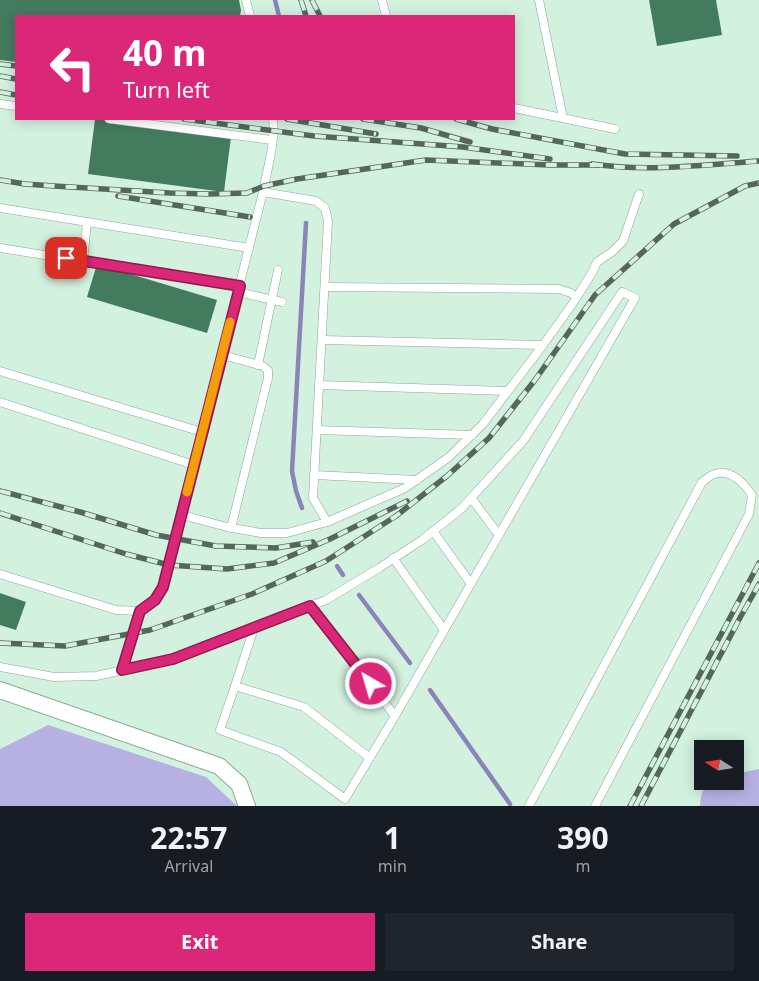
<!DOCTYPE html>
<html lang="en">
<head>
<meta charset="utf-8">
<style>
  :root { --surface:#171b24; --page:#20242c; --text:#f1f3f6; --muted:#9ea1a6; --accent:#db2777 }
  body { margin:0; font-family:"Noto Sans",sans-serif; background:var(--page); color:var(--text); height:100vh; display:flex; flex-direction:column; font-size:19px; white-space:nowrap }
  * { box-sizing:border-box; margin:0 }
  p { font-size:16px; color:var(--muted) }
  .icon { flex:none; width:28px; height:28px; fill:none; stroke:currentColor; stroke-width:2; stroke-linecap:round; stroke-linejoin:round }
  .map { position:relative; height:806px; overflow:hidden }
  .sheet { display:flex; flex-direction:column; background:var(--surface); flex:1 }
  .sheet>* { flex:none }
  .banner { position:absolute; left:15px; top:15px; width:500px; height:105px; border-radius:0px; box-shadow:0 2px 12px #0003; background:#db2777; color:#fff; overflow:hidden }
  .needle { width:32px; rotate:282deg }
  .tools { position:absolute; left:694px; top:740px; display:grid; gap:10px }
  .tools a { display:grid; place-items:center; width:50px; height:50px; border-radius:0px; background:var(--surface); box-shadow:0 2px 12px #0003; font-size:25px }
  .pin { position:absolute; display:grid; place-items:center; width:42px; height:42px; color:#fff; margin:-21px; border-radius:10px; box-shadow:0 2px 8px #0006 }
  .me { position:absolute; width:55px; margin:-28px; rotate:322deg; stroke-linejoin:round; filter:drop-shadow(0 0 4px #0008) }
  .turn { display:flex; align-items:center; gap:18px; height:105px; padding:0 25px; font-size:22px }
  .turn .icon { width:65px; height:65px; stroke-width:2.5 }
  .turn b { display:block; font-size:35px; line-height:42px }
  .eta { display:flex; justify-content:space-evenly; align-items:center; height:85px; text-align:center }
  .eta b { font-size:30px; font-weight:700; line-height:35px }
  .button { display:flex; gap:10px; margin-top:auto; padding:10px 25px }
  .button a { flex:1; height:58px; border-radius:0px; background:var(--accent); color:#fff; font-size:20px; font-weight:700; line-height:58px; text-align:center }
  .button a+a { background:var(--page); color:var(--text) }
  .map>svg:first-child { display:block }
  .green { fill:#b6b1e2 }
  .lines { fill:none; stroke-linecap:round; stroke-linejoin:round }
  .stream { stroke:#8b85b7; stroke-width:4.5 }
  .building { fill:#437b5e }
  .service-casing { stroke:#8ca898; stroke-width:9 }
  .minor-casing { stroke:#8ca898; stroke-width:18 }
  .service { stroke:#fff; stroke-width:8 }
  .minor { stroke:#fff; stroke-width:16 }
  .rail-casing { stroke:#57665d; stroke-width:5.5 }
  .rail { stroke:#d3f1df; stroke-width:4; stroke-dasharray:11; stroke-linecap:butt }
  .route-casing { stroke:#8e194d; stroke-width:12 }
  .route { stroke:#db2777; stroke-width:9 }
  .slow { stroke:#f59e0b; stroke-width:9 }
</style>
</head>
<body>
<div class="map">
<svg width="759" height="806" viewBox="0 0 759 806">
  <rect width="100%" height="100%" fill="#d3f1df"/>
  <g class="green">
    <polygon points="48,725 206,777 237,806 0,806 0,749"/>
    <path d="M759,769V806H700C702,779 713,781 735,781V774Z"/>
  </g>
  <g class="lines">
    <g class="stream">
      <polyline points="275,0 279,16"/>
      <polyline points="302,508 296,491 292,471 306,223"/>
      <polyline points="337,566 343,575"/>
      <polyline points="359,595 410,663"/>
      <polyline points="430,690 510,804"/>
    </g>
  </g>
  <g class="building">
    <polygon points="0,0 239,0 241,10 240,16 16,16 16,62 0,60"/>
    <polygon points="649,0 716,0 722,35 657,46"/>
    <polygon points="95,119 231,137 224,192 88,174"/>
    <polygon points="97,264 217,300 207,333 87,297"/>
    <polygon points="0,593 26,602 16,630 0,625"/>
  </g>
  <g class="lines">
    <g class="service-casing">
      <g id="service">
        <polyline points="246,0 250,16"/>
        <polyline points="382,0 386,16"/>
        <polyline points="539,0 563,118"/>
        <polyline points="0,104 16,106"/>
        <polyline points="514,108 615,129"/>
        <polyline points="109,119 272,140"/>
        <path d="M263,192C267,170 276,140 273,119"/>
        <polyline points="0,208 249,248"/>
        <polyline points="0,248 240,286"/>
        <polyline points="83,261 87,222"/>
        <polyline points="325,287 559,289 571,293 576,297"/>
        <polyline points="238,292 282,302"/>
        <polyline points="322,340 543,345"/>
        <polyline points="222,355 263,366 268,370 268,378 231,528"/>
        <polyline points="258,365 278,270"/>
        <polyline points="0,371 202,432"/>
        <polyline points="319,385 507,391"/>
        <polyline points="0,402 194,465"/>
        <polyline points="317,430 472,435"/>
        <polyline points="314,475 417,480"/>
        <polyline points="471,498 499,535"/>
        <polyline points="182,515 227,527 261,533 287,533 327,522 405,488 449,457 483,424 543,345 571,306 592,273 597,262 612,252 623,241 639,194"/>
        <polyline points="433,531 471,584"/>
        <polyline points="393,558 444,630"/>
        <polyline points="0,574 116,610 140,611 155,600 163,587 263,192 316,201 325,208 328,221 313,498 327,522"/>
        <polyline points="310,606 395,716"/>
        <polyline points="254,628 235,686 304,707 370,758"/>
        <polyline points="0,667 54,677 96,676 173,659 326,600 379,568 422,540 461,509 523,441 622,292 635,298 395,716 345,799 281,752 220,730 235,686"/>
        <polyline points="122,670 140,611"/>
        <path d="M529,806L702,482C705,480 709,477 712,475C729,467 743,482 752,495L749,514L595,806"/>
      </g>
    </g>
    <g class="minor-casing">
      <polyline id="minor" points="0,690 219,766 239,784 247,806"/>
    </g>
    <use href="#service" class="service"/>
    <use href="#minor" class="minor"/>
    <g class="rail-casing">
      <g id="rail">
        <polyline points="301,0 306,16"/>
        <polyline points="312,0 320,16"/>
        <polyline points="0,64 16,66"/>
        <polyline points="0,76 16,79"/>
        <polyline points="0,92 16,95"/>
        <polyline points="184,119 314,136 463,147 550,159"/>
        <polyline points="287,119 376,134"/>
        <polyline points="363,119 421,128 470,142"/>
        <polyline points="456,119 492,129 625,154 737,156"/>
        <path d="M592,164C647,172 704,165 759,161"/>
        <polyline points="0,180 25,184 54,186 170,193 209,194 247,193 264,186 297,179 426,160 549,165 598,165"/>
        <polyline points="118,196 250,217"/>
        <polyline points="0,491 80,512 156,535 216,546 276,548 313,542"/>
        <polyline points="0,513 126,554 169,565 227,569 274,563 330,539 407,501"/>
        <polyline points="0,643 65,646 150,630 252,594 326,561 396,516 447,476 489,438 535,380 595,295 674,224 745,186 759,183"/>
        <polyline points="630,806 759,563"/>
        <polyline points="641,806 741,616 759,584"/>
      </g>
    </g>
    <use href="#rail" class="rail"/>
  </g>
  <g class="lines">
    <g class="route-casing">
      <polyline id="route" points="66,258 240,286 163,587 155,600 140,611 122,670 173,659 310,606 371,684"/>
    </g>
    <use href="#route" class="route"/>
    <polyline class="slow" points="187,492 230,322"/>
  </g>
</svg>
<div class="tools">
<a><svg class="needle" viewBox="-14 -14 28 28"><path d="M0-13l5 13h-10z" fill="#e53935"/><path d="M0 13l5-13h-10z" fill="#9ea1a6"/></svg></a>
</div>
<div class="pin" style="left:66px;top:258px;background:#d93025"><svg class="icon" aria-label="arrive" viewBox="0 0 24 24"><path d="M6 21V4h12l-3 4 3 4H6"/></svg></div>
<svg class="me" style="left:371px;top:684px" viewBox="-20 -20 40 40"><circle r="17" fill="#db2777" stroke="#fff" stroke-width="3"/><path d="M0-11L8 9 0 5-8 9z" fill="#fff"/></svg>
<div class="banner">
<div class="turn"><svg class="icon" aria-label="left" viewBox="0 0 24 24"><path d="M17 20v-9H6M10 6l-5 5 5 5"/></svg><div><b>40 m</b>Turn left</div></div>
</div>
</div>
<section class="sheet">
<div class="eta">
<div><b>22:57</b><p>Arrival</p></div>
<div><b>1</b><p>min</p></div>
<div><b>390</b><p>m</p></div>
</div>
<div class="button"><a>Exit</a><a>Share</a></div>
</section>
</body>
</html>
